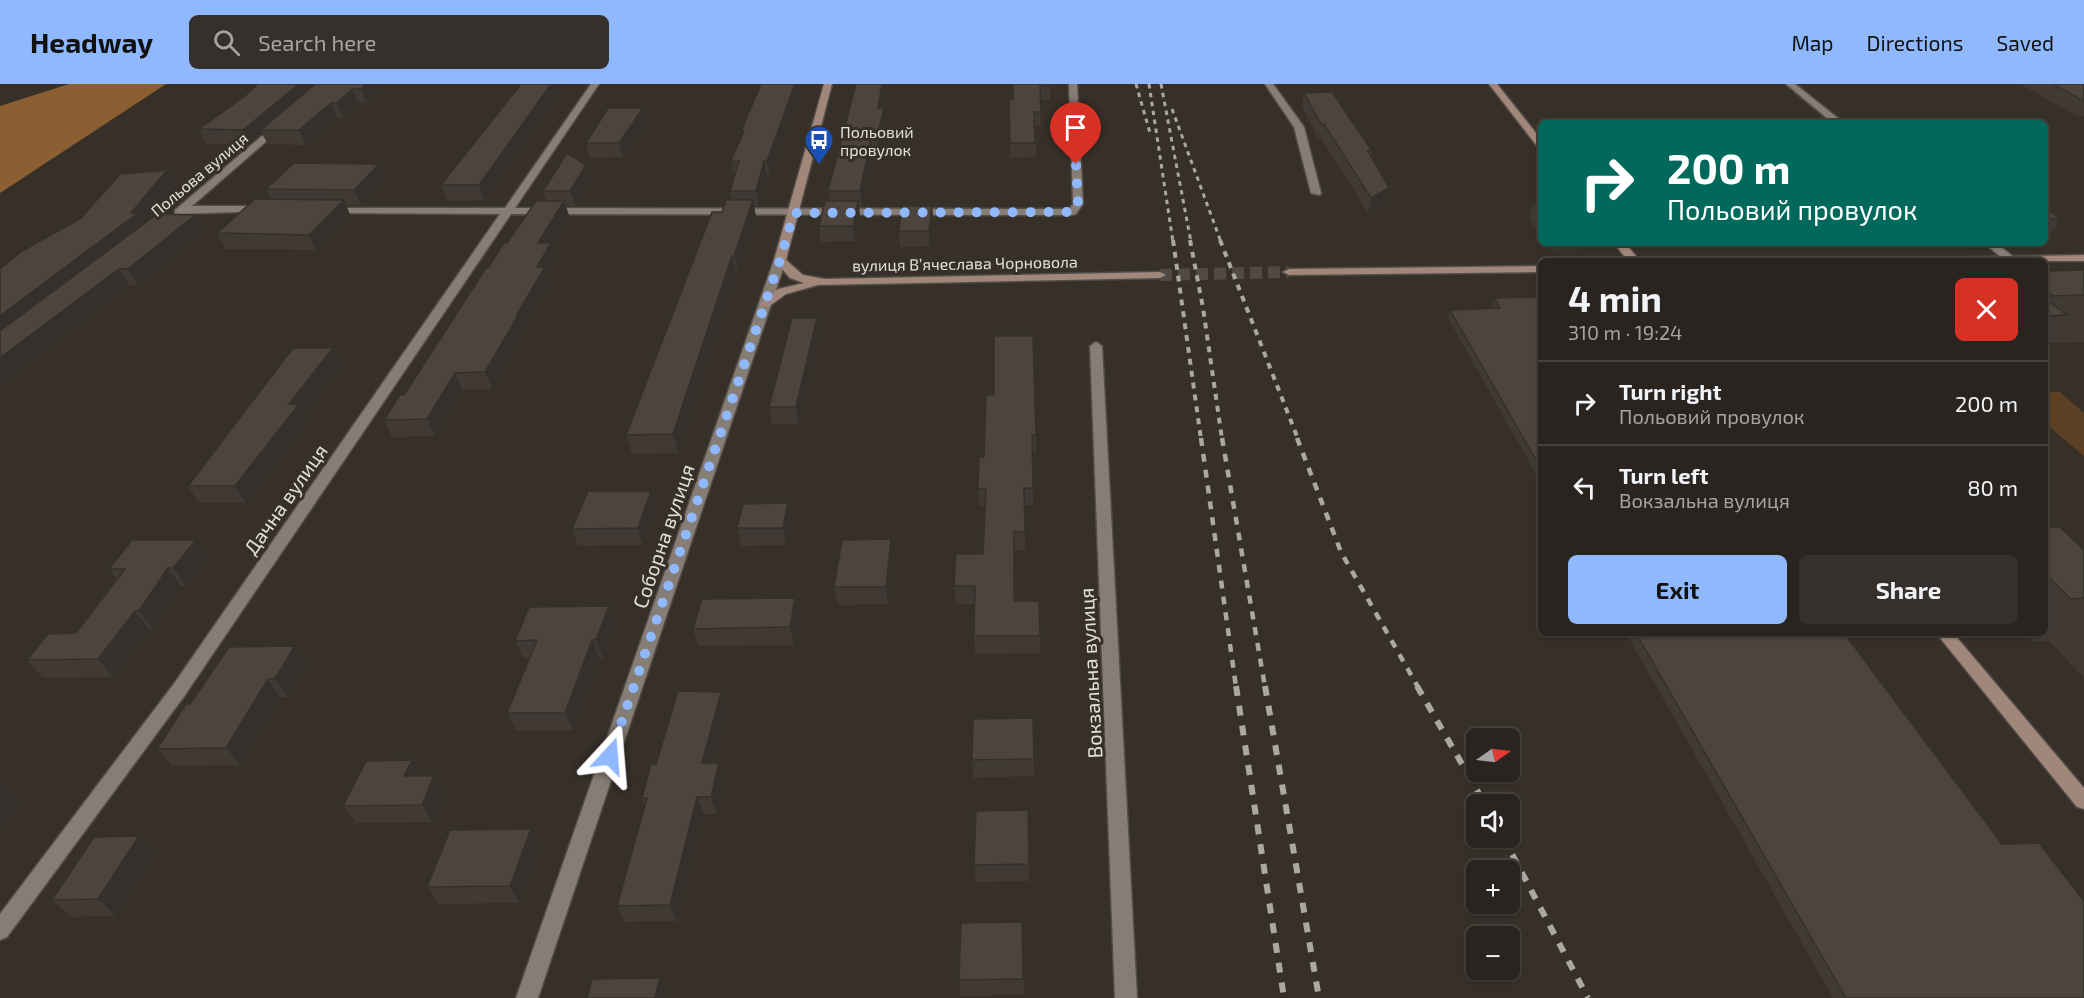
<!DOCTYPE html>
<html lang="en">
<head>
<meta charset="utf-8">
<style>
  :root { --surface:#29241f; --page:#35302c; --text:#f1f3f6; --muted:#a5a4a4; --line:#45413d; --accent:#90b8fd }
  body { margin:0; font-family:"Exo 2",sans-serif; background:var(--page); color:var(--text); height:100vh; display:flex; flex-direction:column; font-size:22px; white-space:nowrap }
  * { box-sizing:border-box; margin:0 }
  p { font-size:20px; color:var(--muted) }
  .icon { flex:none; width:33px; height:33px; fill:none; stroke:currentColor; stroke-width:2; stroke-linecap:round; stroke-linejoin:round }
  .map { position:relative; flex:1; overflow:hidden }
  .details { position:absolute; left:1538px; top:174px; width:510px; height:378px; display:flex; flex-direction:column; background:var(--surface); border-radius:9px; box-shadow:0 2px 4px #0004,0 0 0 2px var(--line) }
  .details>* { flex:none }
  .top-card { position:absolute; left:1538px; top:36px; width:510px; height:126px; border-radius:9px; box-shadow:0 2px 4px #0004,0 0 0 2px var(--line); background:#00695c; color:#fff; overflow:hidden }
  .needle { width:39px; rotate:76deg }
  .buttons { position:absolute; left:1466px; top:644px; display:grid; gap:12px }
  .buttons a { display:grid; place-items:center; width:54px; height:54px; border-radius:9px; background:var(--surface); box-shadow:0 2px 4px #0004,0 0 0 2px var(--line); font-size:30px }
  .pin { position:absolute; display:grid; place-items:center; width:51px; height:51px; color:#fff; margin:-62px -26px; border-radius:50% 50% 50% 0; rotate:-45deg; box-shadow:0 0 6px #0007 }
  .pin .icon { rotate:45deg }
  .me { position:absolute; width:66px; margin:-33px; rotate:19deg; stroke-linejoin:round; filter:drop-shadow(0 0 4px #0008) }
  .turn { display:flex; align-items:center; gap:21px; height:126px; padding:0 30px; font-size:27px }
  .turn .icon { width:78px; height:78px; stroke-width:2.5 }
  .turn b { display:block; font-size:42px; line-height:51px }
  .round { display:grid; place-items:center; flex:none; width:63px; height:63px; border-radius:9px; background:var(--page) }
  .head { display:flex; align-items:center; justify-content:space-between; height:102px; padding:0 30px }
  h1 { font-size:36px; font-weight:700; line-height:45px }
  .cta { display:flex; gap:12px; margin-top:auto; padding:12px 30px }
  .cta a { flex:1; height:69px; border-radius:9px; background:var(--accent); color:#111; font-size:24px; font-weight:700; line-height:69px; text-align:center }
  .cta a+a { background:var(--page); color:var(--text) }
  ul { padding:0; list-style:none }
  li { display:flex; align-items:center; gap:18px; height:84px; padding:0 30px; border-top:2px solid var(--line) }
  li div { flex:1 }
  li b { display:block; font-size:22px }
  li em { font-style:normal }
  header { display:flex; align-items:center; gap:36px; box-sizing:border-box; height:84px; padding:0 30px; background:var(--accent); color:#111 }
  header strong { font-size:28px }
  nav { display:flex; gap:33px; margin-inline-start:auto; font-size:21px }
  .search { width:420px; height:54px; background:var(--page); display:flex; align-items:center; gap:15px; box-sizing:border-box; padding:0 21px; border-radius:9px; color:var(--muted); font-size:22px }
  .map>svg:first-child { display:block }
  .green { fill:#5c4024 }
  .forest { fill:#8b5f31 }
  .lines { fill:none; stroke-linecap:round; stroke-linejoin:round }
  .secondary-tunnel { stroke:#514a44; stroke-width:12; stroke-dasharray:12 6; stroke-linecap:butt }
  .street-casing { stroke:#524c47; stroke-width:3 }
  .secondary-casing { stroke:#524c47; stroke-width:3 }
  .street { fill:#867d75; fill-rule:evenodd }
  .secondary { fill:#a1867a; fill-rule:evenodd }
  .rail-far3 { stroke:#ada7a2; stroke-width:3; stroke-dasharray:4.5 4.5; stroke-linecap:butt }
  .rail-far2 { stroke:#ada7a2; stroke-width:4; stroke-dasharray:6 6; stroke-linecap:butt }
  .rail-far1 { stroke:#ada7a2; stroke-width:4.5; stroke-dasharray:8 8; stroke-linecap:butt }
  .rail { stroke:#ada7a2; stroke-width:6; stroke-dasharray:10 10; stroke-linecap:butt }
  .wall { fill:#413a34 }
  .shaded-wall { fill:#35302b }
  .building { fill:#4c443d; stroke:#35302b; stroke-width:1.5 }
  .route { stroke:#90b8fd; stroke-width:10; stroke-dasharray:0 18 }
  .labels { text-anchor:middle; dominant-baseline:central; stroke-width:6; stroke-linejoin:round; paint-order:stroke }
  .far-poi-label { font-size:16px; fill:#e5e0dc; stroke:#373029; text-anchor:start }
  .far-street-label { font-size:16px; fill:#e5e0dc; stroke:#373029 }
  .street-label { font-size:20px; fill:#e5e0dc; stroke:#373029 }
</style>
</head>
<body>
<header>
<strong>Headway</strong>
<div class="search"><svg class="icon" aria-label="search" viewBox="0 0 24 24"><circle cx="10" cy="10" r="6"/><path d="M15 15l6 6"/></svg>Search here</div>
<nav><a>Map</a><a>Directions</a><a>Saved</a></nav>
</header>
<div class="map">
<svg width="2084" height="914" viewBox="0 0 2084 914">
  <rect width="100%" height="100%" fill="#373029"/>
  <polygon class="green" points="2045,308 2060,308 2084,329 2084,372 2045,339"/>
  <polygon class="forest" points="69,0 166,0 0,109 0,22"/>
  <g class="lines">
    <polyline class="secondary-tunnel" points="1160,191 1289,188"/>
    <g class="street-casing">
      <g id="street">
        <polygon points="591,0 599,0 515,124 1069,125 1073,120 1069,0 1077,0 1083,120 1076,130 1072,131 511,130 185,611 7,853 0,856 0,830 173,601 500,130 330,129 326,128 326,124 505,124"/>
        <polygon points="1265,0 1273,0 1304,43 1321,109 1320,111 1311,109 1294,43"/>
        <polygon points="1786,0 1795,0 1844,39 1833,39"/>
        <polygon points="276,40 284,42 192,122 264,122 268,123 268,127 175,130 175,126"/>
        <polygon points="1984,159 1996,159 2016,175 2006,177"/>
        <polygon points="780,173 786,176 538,914 516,914 774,176"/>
        <polygon points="1096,258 1102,262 1137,914 1115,914 1090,262"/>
      </g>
    </g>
    <g class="secondary-casing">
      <g id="secondary">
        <polygon points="824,0 832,0 786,176 803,191 825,195 1160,188 1166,191 1160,194 818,201 786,210 768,223 760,223 760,219 778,205 804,199 790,194 774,176"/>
        <polygon points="1489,0 1497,0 1540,54 1540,63 1537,62"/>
        <polygon points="1614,159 1625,159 1640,177 1628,177"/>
        <polygon points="2084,171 2084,177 1928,177 1934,174"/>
        <polygon points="1540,182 1540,188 1289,191 1283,188 1289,185"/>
        <polygon points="1936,549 1953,549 2084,704 2084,725 2077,723"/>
      </g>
    </g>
    <use href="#street" class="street"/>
    <use href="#secondary" class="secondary"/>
    <g class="rail-far3">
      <polyline points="1136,0 1150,49"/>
      <polyline points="1149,0 1173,158"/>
      <polyline points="1161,0 1191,158"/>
      <polyline points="1172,25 1221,158"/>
    </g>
    <g class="rail-far2">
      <polyline points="1173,156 1201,355"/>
      <polyline points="1190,156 1203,224 1222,355"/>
      <polyline points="1220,156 1298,355"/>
    </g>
    <g class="rail-far1">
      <polyline points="1201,354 1236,603"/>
      <polyline points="1222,354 1265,603"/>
      <polyline points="1297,354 1341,468 1418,603"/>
    </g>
    <g class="rail">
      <polyline points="1236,602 1284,914"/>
      <polyline points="1265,602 1319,914"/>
      <polyline points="1417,602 1485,720"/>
      <polyline points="1503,753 1588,914"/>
    </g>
  </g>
  <g class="wall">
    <polygon points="258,0 386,0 366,19 358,19 343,33 337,33 306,61 268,60 262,50 250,60 206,60 199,45 245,12"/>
    <polygon points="521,0 565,0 484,116 447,117 441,101"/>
    <polygon points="761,0 781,61 770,92 767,92 759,122 754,122 756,133 738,189 736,189 678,369 632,370 626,351 722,128 732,116 730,107 734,92 731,77 742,51 741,47"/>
    <polygon points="1013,0 1050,0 1050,16 1040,16 1041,42 1035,42 1036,73 1010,74 1009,15 1013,15"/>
    <polygon points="2020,0 2084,0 2084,32 2076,32"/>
    <polygon points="884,8 882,24 885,38 878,69 873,69 862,122 859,122 860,133 855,157 821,158 819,142 830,117 828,107"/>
    <polygon points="1304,9 1372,67 1371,72 1385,119 1368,129 1321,54 1318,54 1302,23"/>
    <polygon points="647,39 623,73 590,74 586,59"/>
    <polygon points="379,80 385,95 361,121 346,121 350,131 316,166 226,165 217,149 271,115 266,105"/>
    <polygon points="167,86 175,101 145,139 195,131 203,147 138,201 129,201 0,301"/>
    <polygon points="590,96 575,122 566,122 569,132 552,161 557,175 547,191 550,199 523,246 524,249 492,305 462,305 435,352 392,353 384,336 404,311 488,184 507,159 546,117 543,107"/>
    <polygon points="1534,117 1540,117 1540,151 1529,135"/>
    <polygon points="932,122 933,137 930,162 900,163 899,147"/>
    <polygon points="2044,123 2060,135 2050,151 2044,151"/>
    <polygon points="1546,159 1589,159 1587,165 1551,166"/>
    <polygon points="2084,186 2084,258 2048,259 2044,263 2044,187"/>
    <polygon points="1540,213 1540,397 1448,234 1450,226 1493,225 1492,223 1494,214"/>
    <polygon points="817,234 819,251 799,340 772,340 769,323"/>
    <polygon points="333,264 342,281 304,330 308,337 246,419 199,419 188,402"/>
    <polygon points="986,311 1036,351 1036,368 1032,368 1033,421 1025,421 1025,466 1014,466 1015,517 1040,552 1040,569 975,570 974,552 975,520 956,520 954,502 983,470 985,422 979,422 978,405 984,373"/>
    <polygon points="656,424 643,461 578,462 572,445"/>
    <polygon points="791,437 786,461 741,462 737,444"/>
    <polygon points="2044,444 2084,466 2084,594 2049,557 2033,557 2026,549 2044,549"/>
    <polygon points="208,473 186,502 181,502 152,544 149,545 113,593 43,594 27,576 76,549 117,495 109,485"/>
    <polygon points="893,473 888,520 838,521 834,503"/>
    <polygon points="795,514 799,531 794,561 699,562 693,545"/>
    <polygon points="609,522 615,539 603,574 599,574 573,646 516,647 507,629 529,574 523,574 515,557"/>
    <polygon points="1626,549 1844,549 2084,914 1833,914"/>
    <polygon points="307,579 287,613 280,613 240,681 172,682 157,665 190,620"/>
    <polygon points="721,608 727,625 713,679 719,679 724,696 717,730 703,730 677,837 625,838 617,822 645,721 642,714 656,680"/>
    <polygon points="1033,634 1034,692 973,694 972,676"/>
    <polygon points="422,692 445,709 433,738 356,739 343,722"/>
    <polygon points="1028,726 1029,797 976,798 974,781"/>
    <polygon points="540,762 520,819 439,820 427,803"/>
    <polygon points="155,769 116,832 71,833 52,816"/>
    <polygon points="1022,838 1024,911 961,912 959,896"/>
  </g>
  <g class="shaded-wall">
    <polygon points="299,0 322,0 261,46 262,50 250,60 243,46"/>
    <polygon points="366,0 386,0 366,19 361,5"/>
    <polygon points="551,0 565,0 484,116 479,101"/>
    <polygon points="795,0 802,0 770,92 767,77"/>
    <polygon points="882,0 884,0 884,8 879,38 878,24"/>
    <polygon points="352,5 358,19 343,33 337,19"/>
    <polygon points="331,19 337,33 306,61 299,46"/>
    <polygon points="643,24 647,39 623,73 619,59"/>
    <polygon points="884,24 885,38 878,69 877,54"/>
    <polygon points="871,54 873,69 862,122 860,107"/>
    <polygon points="764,77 767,92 759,122 756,107"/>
    <polygon points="379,80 385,95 361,121 354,106"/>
    <polygon points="586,81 590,96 575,122 570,107"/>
    <polygon points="167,86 175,101 144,140 0,257 0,232 131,129"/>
    <polygon points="1389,104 1385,119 1368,129 1371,114"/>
    <polygon points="344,116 350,131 316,166 309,151"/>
    <polygon points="753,116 756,133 738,189 734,172"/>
    <polygon points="564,117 569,132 552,161 557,175 547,191 550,199 523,246 524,249 492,305 485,288 516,232 537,183 538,159"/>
    <polygon points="858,117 860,133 855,157 853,142"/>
    <polygon points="932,122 933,137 930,162 929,147"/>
    <polygon points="195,131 203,147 138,201 128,185"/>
    <polygon points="732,172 736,189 678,369 673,350"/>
    <polygon points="119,185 129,201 0,301 0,274"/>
    <polygon points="817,234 819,251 799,340 796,323"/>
    <polygon points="333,264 342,281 304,330 308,337 246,419 235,402 289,320"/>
    <polygon points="455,289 462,305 435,352 427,335"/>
    <polygon points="651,407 656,424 643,461 638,444"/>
    <polygon points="788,419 791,437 786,461 783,444"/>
    <polygon points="891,455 893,473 888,520 886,503"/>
    <polygon points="196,456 208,473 186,502 173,484"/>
    <polygon points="168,484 181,502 152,544 139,527"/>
    <polygon points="795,514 799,531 794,561 790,543"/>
    <polygon points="609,522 615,539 603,574 596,556"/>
    <polygon points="135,527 149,545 113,593 98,575"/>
    <polygon points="592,556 599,574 573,646 565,629"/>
    <polygon points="295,562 307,579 287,613 275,595"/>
    <polygon points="268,595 280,613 240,681 226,664"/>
    <polygon points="721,608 727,625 708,697 702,679"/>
    <polygon points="412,676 423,694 404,692"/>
    <polygon points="719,679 724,696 717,730 711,713"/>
    <polygon points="434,692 445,709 433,738 422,721"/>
    <polygon points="2,701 20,718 0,745 0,703"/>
    <polygon points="697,713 703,730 677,837 670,821"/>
    <polygon points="531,745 540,762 520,819 510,802"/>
    <polygon points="139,752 155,769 116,832 98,815"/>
    <polygon points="660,894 668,910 667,914 655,914"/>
  </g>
  <g class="building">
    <polygon points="258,0 299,0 243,46 199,45 245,12"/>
    <polygon points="315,0 366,0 361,5 352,5 337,19 331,19 299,46 261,46"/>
    <polygon points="521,0 551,0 479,101 441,101"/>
    <polygon points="761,0 795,0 767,77 764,77 756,107 730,107 739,77 731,77 744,47 741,47"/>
    <polygon points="856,0 882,0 878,24 884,24 877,54 871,54 860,107 828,107"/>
    <polygon points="1013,0 1050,0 1051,2 1040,2 1041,28 1034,28 1035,59 1010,59 1009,15 1013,15"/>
    <polygon points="2053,0 2084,0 2084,17"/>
    <polygon points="1332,8 1372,67 1368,67 1389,104 1371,114 1324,40 1321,40 1304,9"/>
    <polygon points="608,24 643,24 619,59 586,59"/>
    <polygon points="567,69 586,81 570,107 543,107"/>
    <polygon points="294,79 379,80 354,106 266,105"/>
    <polygon points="167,86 131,129 138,129 0,232 0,185 22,167 80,135 120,90"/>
    <polygon points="255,115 344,116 309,151 217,149"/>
    <polygon points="726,116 753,116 734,172 732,172 673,350 626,351 712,128 722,128"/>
    <polygon points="536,117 564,117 538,159 551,159 537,183 545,183 516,232 518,232 485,288 455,289 427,335 384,336 400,311 404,311 486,184 488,184 504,159 507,159"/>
    <polygon points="825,117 858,117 853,142 819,142"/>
    <polygon points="1534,117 1540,117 1540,125"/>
    <polygon points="902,122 932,122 929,147 899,147"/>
    <polygon points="2044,123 2060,135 2044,135"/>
    <polygon points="157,130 195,131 128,185 119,185 0,274 0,247"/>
    <polygon points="2084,186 2084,211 2053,212 2044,205 2044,187"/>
    <polygon points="1540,213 1540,383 1450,226 1500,224 1494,214"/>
    <polygon points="2044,214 2067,231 2044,232"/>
    <polygon points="792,234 817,234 796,323 769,323"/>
    <polygon points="994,252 1033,252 1036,351 1032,351 1033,404 1024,404 1025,448 1014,448 1014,517 1039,517 1040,552 974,552 975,502 954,502 956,470 983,470 986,404 978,405 979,373 984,373 986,311 994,311"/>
    <polygon points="293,264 333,264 289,320 299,320 235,402 188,402"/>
    <polygon points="588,407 651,407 638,444 572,445"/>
    <polygon points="788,419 783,444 737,444 743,420"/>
    <polygon points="2060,443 2084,466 2084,514 2071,515 2044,488 2044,444"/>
    <polygon points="891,455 886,503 834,503 842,456"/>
    <polygon points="132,456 196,456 173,484 168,484 139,527 135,527 98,575 27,576 48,550 76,549 125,485 109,485"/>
    <polygon points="795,514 790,543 693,545 702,515"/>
    <polygon points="609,522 596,556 592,556 565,629 507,629 537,556 515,557 529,523"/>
    <polygon points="1636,549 1844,549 2002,760 2039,759 2084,817 2084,914 1846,914"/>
    <polygon points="295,562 275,595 268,595 226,664 157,665 186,620 190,620 229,563"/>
    <polygon points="678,607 721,608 702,679 719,679 711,713 697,713 670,821 617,822 647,714 642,714 651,680 656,680"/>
    <polygon points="1033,634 1034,675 972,676 973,635"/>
    <polygon points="412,676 404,692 434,692 422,721 343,722 366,677"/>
    <polygon points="1028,726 1029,780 974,781 976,727"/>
    <polygon points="531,745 510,802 427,803 450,746"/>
    <polygon points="139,752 98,815 52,816 94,753"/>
    <polygon points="1022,838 1023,895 959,896 961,839"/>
    <polygon points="660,894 655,914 587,914 592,895"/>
  </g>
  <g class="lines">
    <polyline class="route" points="610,672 780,176 794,129 1072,128 1078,120 1076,80"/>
  </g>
  <defs>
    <g id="bus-pin" transform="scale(1.5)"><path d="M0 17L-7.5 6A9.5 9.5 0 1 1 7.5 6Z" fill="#1a4fb4" stroke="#373029"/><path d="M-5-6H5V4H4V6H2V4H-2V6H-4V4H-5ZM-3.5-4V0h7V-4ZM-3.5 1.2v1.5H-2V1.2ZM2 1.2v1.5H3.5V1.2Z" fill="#fff"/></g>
  </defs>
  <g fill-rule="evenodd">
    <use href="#bus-pin" x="819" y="56"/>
  </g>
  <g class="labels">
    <g class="far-poi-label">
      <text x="840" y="47">Польовий<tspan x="840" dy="18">провулок</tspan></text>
    </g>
    <g class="far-street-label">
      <text transform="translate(199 90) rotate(-40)">Польова вулиця</text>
      <text transform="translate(965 179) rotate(-1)">вулиця Вʼячеслава Чорновола</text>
    </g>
    <g class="street-label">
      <text transform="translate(285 415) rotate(-55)">Дачна вулиця</text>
      <text transform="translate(663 452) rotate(-71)">Соборна вулиця</text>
      <text transform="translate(1090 589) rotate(-93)">Вокзальна вулиця</text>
    </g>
  </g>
</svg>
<div class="buttons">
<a><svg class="needle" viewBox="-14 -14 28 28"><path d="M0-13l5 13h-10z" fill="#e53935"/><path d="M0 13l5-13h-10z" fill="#a5a4a4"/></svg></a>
<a><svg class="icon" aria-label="sound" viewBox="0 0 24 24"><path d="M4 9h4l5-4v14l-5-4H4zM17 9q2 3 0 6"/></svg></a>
<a>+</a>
<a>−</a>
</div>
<div class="pin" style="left:1076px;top:80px;background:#d93025"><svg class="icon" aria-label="arrive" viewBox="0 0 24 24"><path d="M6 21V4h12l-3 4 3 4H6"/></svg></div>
<svg class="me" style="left:610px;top:672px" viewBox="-20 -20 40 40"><path d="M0-17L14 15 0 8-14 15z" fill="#90b8fd" stroke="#fff" stroke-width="4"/></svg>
<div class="top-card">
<div class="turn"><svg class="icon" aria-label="right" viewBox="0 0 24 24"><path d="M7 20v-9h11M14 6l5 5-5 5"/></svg><div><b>200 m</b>Польовий провулок</div></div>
</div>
<section class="details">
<div class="head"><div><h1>4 min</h1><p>310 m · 19:24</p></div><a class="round" style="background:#d93025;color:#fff"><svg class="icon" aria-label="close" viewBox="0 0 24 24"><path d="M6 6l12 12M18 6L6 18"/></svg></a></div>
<ul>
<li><svg class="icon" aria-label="right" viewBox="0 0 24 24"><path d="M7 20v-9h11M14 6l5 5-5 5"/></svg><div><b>Turn right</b><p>Польовий провулок</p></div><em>200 m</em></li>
<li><svg class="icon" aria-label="left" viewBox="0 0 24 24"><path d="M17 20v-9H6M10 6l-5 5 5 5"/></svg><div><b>Turn left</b><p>Вокзальна вулиця</p></div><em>80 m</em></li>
</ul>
<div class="cta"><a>Exit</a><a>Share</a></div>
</section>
</div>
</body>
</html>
